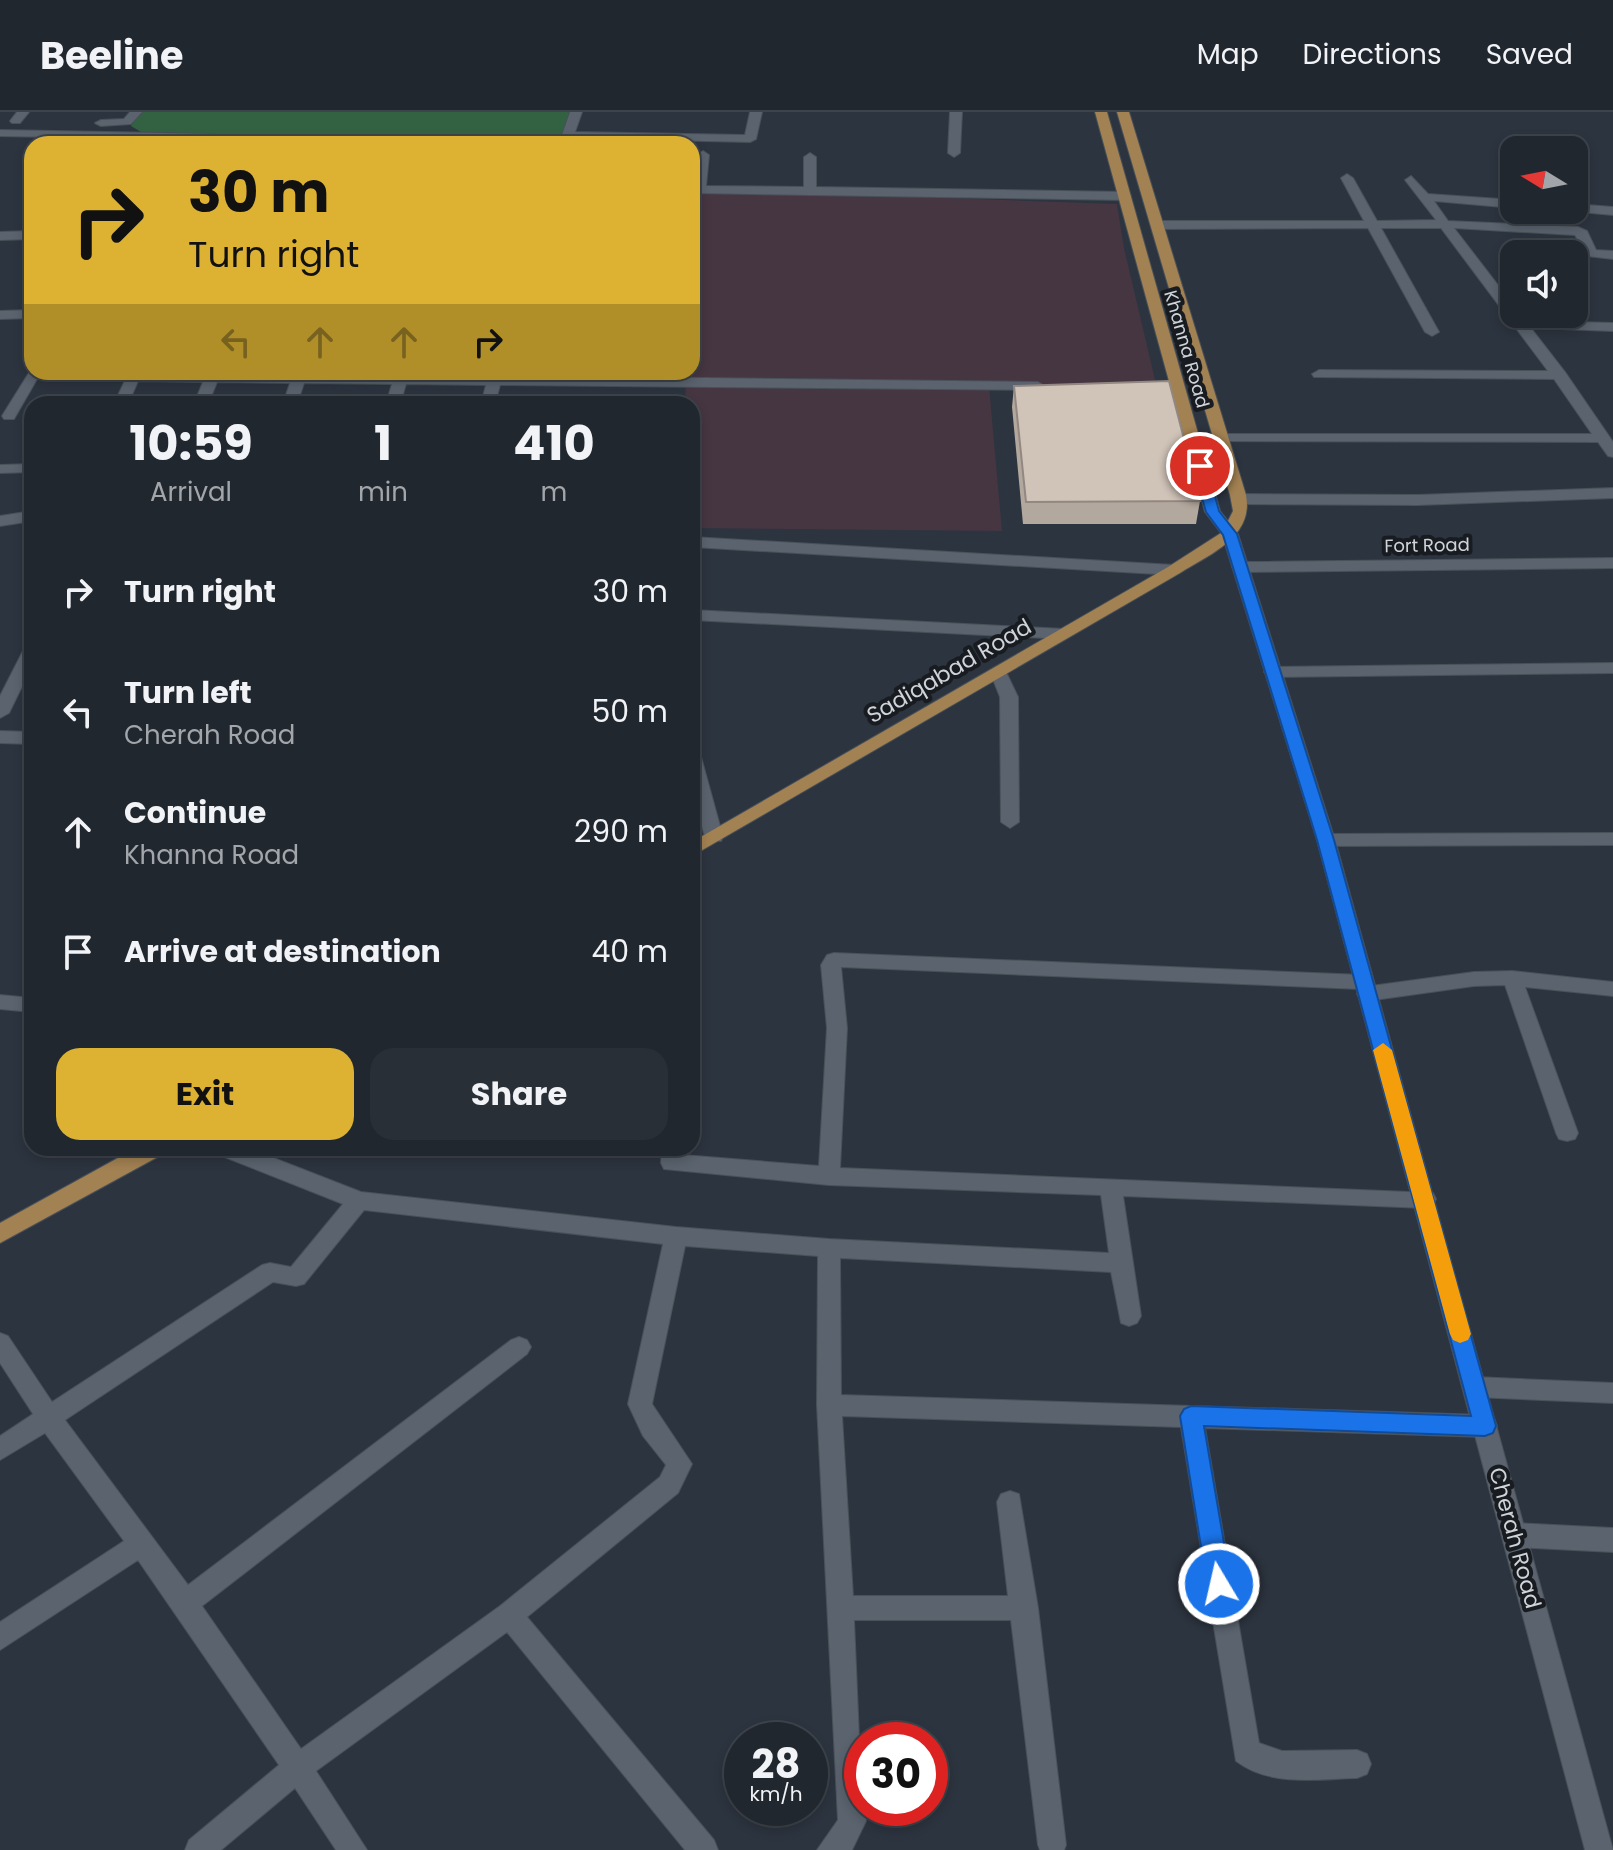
<!DOCTYPE html>
<html lang="en">
<head>
<meta charset="utf-8">
<style>
  :root { --surface:#21272f; --page:#292f37; --text:#f1f3f6; --muted:#a2a5aa; --line:#3e444b; --accent:#ddb233 }
  body { margin:0; font-family:Poppins,sans-serif; background:var(--page); color:var(--text); height:100vh; display:flex; flex-direction:column; font-size:30px; white-space:nowrap }
  * { box-sizing:border-box; margin:0 }
  p { font-size:26px; color:var(--muted) }
  .icon { flex:none; width:44px; height:44px; fill:none; stroke:currentColor; stroke-width:2; stroke-linecap:round; stroke-linejoin:round }
  .map { position:relative; flex:1; overflow:hidden }
  .side { position:absolute; left:24px; top:284px; width:676px; height:760px; display:flex; flex-direction:column; background:var(--surface); border-radius:24px; box-shadow:0 4px 12px #0003,0 0 0 2px var(--line) }
  .side>* { flex:none }
  .guide { position:absolute; left:24px; top:24px; width:676px; height:244px; border-radius:24px; box-shadow:0 4px 12px #0003,0 0 0 2px var(--line); background:#ddb233; color:#111; overflow:hidden }
  .needle { width:52px; rotate:280deg }
  .controls { position:absolute; left:1500px; top:24px; display:grid; gap:16px }
  .controls a { display:grid; place-items:center; width:88px; height:88px; border-radius:16px; background:var(--surface); box-shadow:0 4px 12px #0003,0 0 0 2px var(--line); font-size:40px }
  .speed { position:absolute; left:724px; top:1610px; display:flex; gap:16px; font-size:40px; font-weight:700; text-align:center }
  .speed>* { display:grid; place-content:center; width:104px; height:104px; border-radius:50%; background:var(--surface); box-shadow:0 4px 12px #0003,0 0 0 2px var(--line); line-height:1 }
  .speed small { font-size:20px; font-weight:400 }
  .speed .limit { border:12px solid #d22; background:#fff; color:#111 }
  .pin { position:absolute; display:grid; place-items:center; width:68px; height:68px; color:#fff; margin:-34px; border:4px solid #fff; border-radius:50%; box-shadow:0 2px 8px #0007 }
  .me { position:absolute; width:88px; margin:-44px; rotate:351deg; stroke-linejoin:round; filter:drop-shadow(0 0 6px #0008) }
  .turn { display:flex; align-items:center; gap:28px; height:168px; padding:0 32px; font-size:36px }
  .turn .icon { width:104px; height:104px; stroke-width:2.5 }
  .turn b { display:block; font-size:56px; line-height:68px }
  .lanes { display:flex; align-items:center; height:76px; padding:0 32px; background:#0003; justify-content:center; gap:40px; direction:ltr }
  .lanes .off { opacity:.35 }
  .eta { display:flex; justify-content:space-evenly; align-items:center; height:136px; text-align:center }
  .eta b { font-size:48px; font-weight:700; line-height:56px }
  .primary-button { display:flex; gap:16px; margin-top:auto; padding:16px 32px }
  .primary-button a { flex:1; height:92px; border-radius:24px; background:var(--accent); color:#111; font-size:32px; font-weight:700; line-height:92px; text-align:center }
  .primary-button a+a { background:var(--page); color:var(--text) }
  ul { padding:0; list-style:none }
  li { display:flex; align-items:center; gap:24px; height:120px; padding:0 32px }
  li div { flex:1 }
  li b { display:block; font-size:30px }
  li em { font-style:normal }
  header { display:flex; align-items:center; gap:48px; box-sizing:border-box; height:112px; padding:0 40px; background:var(--surface); border-bottom:2px solid var(--line) }
  header strong { font-size:38px }
  nav { display:flex; gap:44px; margin-inline-start:auto; font-size:28px }
  .map>svg:first-child { display:block }
  .education { fill:#453642 }
  .green { fill:#336243 }
  .lines { fill:none; stroke-linecap:round; stroke-linejoin:round }
  .street-casing { stroke:#485058; stroke-width:2 }
  .secondary-casing { stroke:#485058; stroke-width:2 }
  .primary-casing { stroke:#485058; stroke-width:2 }
  .street { fill:#5a636e; fill-rule:evenodd }
  .secondary { fill:#5a636e; fill-rule:evenodd }
  .primary { fill:#a28152; fill-rule:evenodd }
  .wall { fill:#b3a89e }
  .building { fill:#d0c3b8; stroke:#928881; stroke-width:2 }
  .route { fill:#1a73e8; stroke:#114b97; stroke-width:2 }
  .slow { fill:#f59e0b }
  .labels { text-anchor:middle; dominant-baseline:central; stroke-width:8; stroke-linejoin:round; paint-order:stroke }
  .far-street-label { font-size:18px; fill:#ced4da; stroke:#181c20 }
  .street-label { font-size:22px; fill:#ced4da; stroke:#181c20 }
</style>
</head>
<body>
<header>
<strong>Beeline</strong>
<nav><a>Map</a><a>Directions</a><a>Saved</a></nav>
</header>
<div class="map">
<svg width="1613" height="1738" viewBox="0 0 1613 1738">
  <rect width="100%" height="100%" fill="#2c343f"/>
  <polygon class="education" points="692,77 1117,92 1124,136 1156,272 989,274 1002,419 692,416 692,292 685,292 686,270 480,268 482,260 692,260"/>
  <polygon class="green" points="140,0 576,0 568,23 497,30 141,20 131,14"/>
  <g class="lines">
    <g class="street-casing">
      <g id="street">
        <polygon points="17,0 29,0 20,11 12,11 10,9"/>
        <polygon points="130,0 142,0 131,12 101,14 95,11 101,8 124,7"/>
        <polygon points="570,0 582,0 575,20 745,23 750,0 762,0 756,27 750,30 568,26 562,23"/>
        <polygon points="950,0 962,0 960,41 954,45 948,41"/>
        <polygon points="0,18 215,22 231,32 217,32 212,28 0,24"/>
        <polygon points="335,26 339,27 340,32 328,32"/>
        <polygon points="703,39 709,43 706,74 804,75 804,45 810,41 816,45 816,75 1125,80 1131,84 1125,88 692,81 697,43"/>
        <polygon points="1347,62 1353,66 1377,109 1436,108 1405,68 1411,64 1428,82 1514,88 1514,96 1434,89 1448,109 1578,115 1587,119 1596,138 1613,139 1613,147 1587,144 1575,123 1454,116 1514,194 1514,202 1520,202 1565,260 1613,330 1613,345 1608,344 1598,330 1216,329 1214,326 1221,322 1592,322 1554,267 1314,265 1312,262 1319,258 1548,259 1441,116 1381,116 1439,220 1432,224 1425,220 1368,116 1157,117 1151,113 1157,109 1364,109 1341,66"/>
        <polygon points="1574,92 1613,95 1613,103 1570,99 1574,98"/>
        <polygon points="32,119 32,127 0,128 0,120"/>
        <polygon points="32,198 32,206 0,207 0,199"/>
        <polygon points="1540,209 1613,211 1613,219 1535,216 1533,213"/>
        <polygon points="32,256 32,260 41,260 14,307 4,307 2,304"/>
        <polygon points="207,260 1038,270 1045,274 1038,278 500,273 495,292 481,292 486,273 406,272 400,292 386,292 392,272 304,271 297,292 283,292 290,271 217,270 208,292 194,292 203,270 138,269 128,292 114,292 128,262"/>
        <polygon points="32,352 32,360 0,361 0,353"/>
        <polygon points="1613,376 1613,386 1418,393 1239,392 1231,387 1239,382 1418,383"/>
        <polygon points="32,399 32,409 0,414 0,404"/>
        <polygon points="692,425 1174,453 1182,458 1174,463 692,435"/>
        <polygon points="1613,446 1613,456 1240,460 1232,455 1240,450"/>
        <polygon points="692,498 1064,517 1072,522 1064,527 692,508"/>
        <polygon points="32,532 32,554 9,601 0,606 0,584 24,537"/>
        <polygon points="1613,551 1613,561 1272,565 1264,560 1272,555"/>
        <polygon points="998,555 1006,560 1018,585 1019,710 1010,716 1001,710 1000,585 990,560"/>
        <polygon points="0,619 32,620 32,632 0,631"/>
        <polygon points="692,639 701,645 723,725 721,729 707,729 705,725 692,678"/>
        <polygon points="1613,721 1613,733 1326,734 1317,728 1326,722"/>
        <path d="M834,841L1363,863L1370,865L1373,870L1371,874L1474,860L1512,859L1613,870V884L1525,875L1578,1021L1575,1027L1567,1029L1559,1027L1556,1021L1505,873L1474,874L1367,889L1360,887L1357,882L1360,877L841,855L847,916L840,1056L1433,1081L1436,1087L1433,1093L1425,1096L1123,1084L1141,1204L1137,1211L1129,1214L1121,1211L1111,1160L840,1146L841,1283L1485,1303L1494,1306L1497,1314L1494,1322L1485,1325L1205,1316L1259,1631L1282,1639L1357,1638L1367,1642L1371,1652L1367,1662L1357,1666C1317,1667 1270,1675 1236,1649L1181,1315L842,1304L853,1484H1008L997,1390L1001,1382L1010,1379L1019,1382L1038,1496L1066,1733L1064,1738H1040L1038,1733L1011,1508H854L862,1696H865L866,1709L852,1738H817L838,1708L817,1293L818,1144L685,1134L652,1292L692,1352L678,1381L527,1505L714,1728L718,1738H685L507,1520L316,1659L367,1738H336L295,1676L221,1738H185L189,1728L279,1653L138,1448L0,1538V1510L124,1429L45,1321L0,1348V1324L33,1302L0,1251V1221L8,1224L52,1290L262,1153L270,1151L291,1155L343,1092L217,1042L214,1036H248L361,1080L676,1115L829,1127L1109,1141L1101,1083L829,1073L664,1057L661,1051L662,1036H684L683,1043L819,1054L827,916L821,853L827,843ZM364,1098L663,1132L628,1292L643,1324L666,1353L660,1365L500,1494L301,1637L202,1494L527,1242L531,1235L527,1228L519,1225L511,1228L188,1473L65,1308L273,1170L296,1174L304,1172Z"/>
        <polygon points="0,883 32,886 32,900 0,897"/>
        <polygon points="1475,1265 1613,1271 1613,1291 1475,1285 1466,1282 1463,1275 1466,1268"/>
        <polygon points="1515,1411 1613,1416 1613,1440 1515,1435 1506,1431 1502,1423 1506,1415"/>
      </g>
    </g>
    <g class="secondary-casing">
      <polygon id="secondary" points="1230,417 1238,422 1335,728 1613,1738 1585,1738 1317,728 1222,422"/>
    </g>
    <g class="primary-casing">
      <g id="primary">
        <path d="M1095,0H1107L1220,399L1228,409L1233,399L1230,383L1117,0H1129L1246,383C1254,425 1210,442 1180,461L692,744V730L1168,455L1221,421L1205,400Z"/>
        <polygon points="136,1036 166,1036 163,1042 0,1131 0,1111"/>
      </g>
    </g>
    <use href="#street" class="street"/>
    <use href="#secondary" class="secondary"/>
    <use href="#primary" class="primary"/>
  </g>
  <polygon class="wall" points="1014,274 1200,389 1196,412 1023,412 1012,295"/>
  <polygon class="building" points="1169,269 1200,389 1026,390 1014,274"/>
  <polygon class="route" points="1200,350 1207,354 1219,399 1237,422 1334,728 1496,1314 1493,1321 1485,1324 1204,1314 1231,1472 1228,1480 1219,1483 1211,1480 1207,1472 1180,1304 1184,1297 1191,1294 1471,1304 1317,728 1223,423 1206,400 1193,354"/>
  <polygon class="slow" points="1383,931 1392,938 1471,1222 1468,1228 1460,1231 1453,1228 1450,1222 1373,938"/>
  <g class="labels">
    <g class="far-street-label">
      <text transform="translate(1187 237) rotate(74)">Khanna Road</text>
      <text transform="translate(1427 433) rotate(-1)">Fort Road</text>
    </g>
    <g class="street-label">
      <text transform="translate(949 559) rotate(-30)">Sadiqabad Road</text>
      <text transform="translate(1515 1426) rotate(75)">Cherah Road</text>
    </g>
  </g>
</svg>
<div class="controls">
<a><svg class="needle" viewBox="-14 -14 28 28"><path d="M0-13l5 13h-10z" fill="#e53935"/><path d="M0 13l5-13h-10z" fill="#a2a5aa"/></svg></a>
<a><svg class="icon" aria-label="sound" viewBox="0 0 24 24"><path d="M4 9h4l5-4v14l-5-4H4zM17 9q2 3 0 6"/></svg></a>
</div>
<div class="speed"><div>28<small>km/h</small></div><div class="limit">30</div></div>
<div class="pin" style="left:1200px;top:354px;background:#d93025"><svg class="icon" aria-label="arrive" viewBox="0 0 24 24"><path d="M6 21V4h12l-3 4 3 4H6"/></svg></div>
<svg class="me" style="left:1219px;top:1472px" viewBox="-20 -20 40 40"><circle r="17" fill="#1a73e8" stroke="#fff" stroke-width="3"/><path d="M0-11L8 9 0 5-8 9z" fill="#fff"/></svg>
<div class="guide">
<div class="turn"><svg class="icon" aria-label="right" viewBox="0 0 24 24"><path d="M7 20v-9h11M14 6l5 5-5 5"/></svg><div><b>30 m</b>Turn right</div></div>
<div class="lanes"><svg class="icon off" aria-label="left" viewBox="0 0 24 24"><path d="M17 20v-9H6M10 6l-5 5 5 5"/></svg><svg class="icon off" aria-label="ahead" viewBox="0 0 24 24"><path d="M12 20V5M6 11l6-6 6 6"/></svg><svg class="icon off" aria-label="ahead" viewBox="0 0 24 24"><path d="M12 20V5M6 11l6-6 6 6"/></svg><svg class="icon" aria-label="right" viewBox="0 0 24 24"><path d="M7 20v-9h11M14 6l5 5-5 5"/></svg></div>
</div>
<section class="side">
<div class="eta">
<div><b>10:59</b><p>Arrival</p></div>
<div><b>1</b><p>min</p></div>
<div><b>410</b><p>m</p></div>
</div>
<ul>
<li><svg class="icon" aria-label="right" viewBox="0 0 24 24"><path d="M7 20v-9h11M14 6l5 5-5 5"/></svg><div><b>Turn right</b></div><em>30 m</em></li>
<li><svg class="icon" aria-label="left" viewBox="0 0 24 24"><path d="M17 20v-9H6M10 6l-5 5 5 5"/></svg><div><b>Turn left</b><p>Cherah Road</p></div><em>50 m</em></li>
<li><svg class="icon" aria-label="ahead" viewBox="0 0 24 24"><path d="M12 20V5M6 11l6-6 6 6"/></svg><div><b>Continue</b><p>Khanna Road</p></div><em>290 m</em></li>
<li><svg class="icon" aria-label="arrive" viewBox="0 0 24 24"><path d="M6 21V4h12l-3 4 3 4H6"/></svg><div><b>Arrive at destination</b></div><em>40 m</em></li>
</ul>
<div class="primary-button"><a>Exit</a><a>Share</a></div>
</section>
</div>
</body>
</html>
